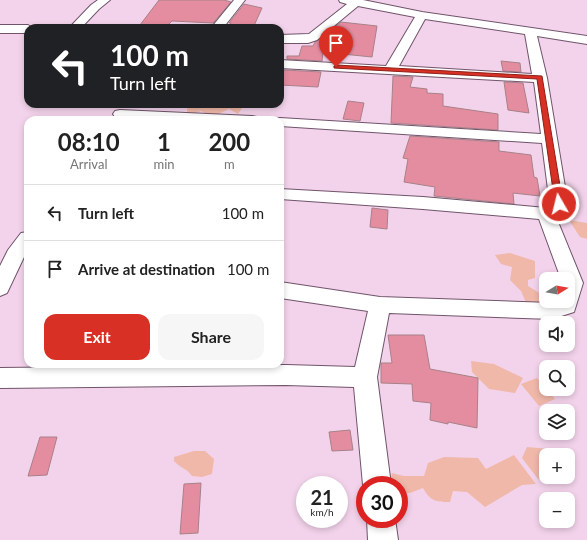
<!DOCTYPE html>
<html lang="en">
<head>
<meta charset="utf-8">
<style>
  :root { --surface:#fff; --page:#f6f6f6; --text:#222; --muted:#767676; --line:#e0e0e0; --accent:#d93025 }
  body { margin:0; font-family:Lato,sans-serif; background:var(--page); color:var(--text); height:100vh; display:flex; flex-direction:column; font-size:15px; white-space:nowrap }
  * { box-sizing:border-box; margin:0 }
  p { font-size:13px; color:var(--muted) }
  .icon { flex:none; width:22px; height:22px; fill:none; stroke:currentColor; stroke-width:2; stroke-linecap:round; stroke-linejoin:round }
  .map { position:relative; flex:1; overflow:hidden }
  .sheet { position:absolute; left:24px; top:116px; width:260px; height:252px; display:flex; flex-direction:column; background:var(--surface); border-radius:12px; box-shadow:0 2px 6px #0003 }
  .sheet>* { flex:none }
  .hud { position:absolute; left:24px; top:24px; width:260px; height:84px; border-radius:12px; box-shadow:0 2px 6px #0003; background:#202124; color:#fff; overflow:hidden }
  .needle { width:26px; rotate:79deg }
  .tools { position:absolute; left:539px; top:272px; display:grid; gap:8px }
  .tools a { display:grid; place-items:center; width:36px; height:36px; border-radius:8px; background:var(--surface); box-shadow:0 2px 6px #0003; font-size:20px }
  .speed { position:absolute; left:296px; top:476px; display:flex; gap:8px; font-size:20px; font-weight:700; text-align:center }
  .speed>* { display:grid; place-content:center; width:52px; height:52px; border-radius:50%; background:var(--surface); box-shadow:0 2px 6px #0003; line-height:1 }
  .speed small { font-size:10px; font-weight:400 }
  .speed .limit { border:6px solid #d22; background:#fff; color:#111 }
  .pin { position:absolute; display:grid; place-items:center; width:34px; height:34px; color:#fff; margin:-41px -17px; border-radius:50% 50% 50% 0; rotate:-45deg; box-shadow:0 0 4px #0007 }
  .pin .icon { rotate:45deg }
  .me { position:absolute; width:44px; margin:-22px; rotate:352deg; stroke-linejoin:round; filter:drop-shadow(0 0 3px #0008) }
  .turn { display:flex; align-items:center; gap:14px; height:84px; padding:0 20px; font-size:18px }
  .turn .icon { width:52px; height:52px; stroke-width:2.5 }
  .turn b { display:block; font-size:28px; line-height:34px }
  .eta { display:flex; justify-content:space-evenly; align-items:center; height:68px; text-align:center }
  .eta b { font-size:24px; font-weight:700; line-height:28px }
  .button { display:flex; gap:8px; margin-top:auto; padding:8px 20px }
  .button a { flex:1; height:46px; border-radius:12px; background:var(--accent); color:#fff; font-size:16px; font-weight:700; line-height:46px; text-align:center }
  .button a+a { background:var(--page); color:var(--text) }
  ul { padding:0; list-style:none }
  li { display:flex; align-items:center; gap:12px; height:56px; padding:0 20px; border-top:1px solid var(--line) }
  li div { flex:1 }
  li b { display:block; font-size:15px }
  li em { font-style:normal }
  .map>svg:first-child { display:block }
  .green { fill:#f0b8a9 }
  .building { fill:#e58da0; stroke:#a78188 }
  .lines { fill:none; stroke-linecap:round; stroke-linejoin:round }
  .street-casing { stroke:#70546a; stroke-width:2 }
  .street { fill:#fff; fill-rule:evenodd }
  .route { fill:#d93025; stroke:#8d1f18 }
</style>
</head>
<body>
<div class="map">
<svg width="587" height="540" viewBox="0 0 587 540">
  <rect width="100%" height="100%" fill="#f3d3eb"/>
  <g class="green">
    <polygon points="207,104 245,104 238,114 229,109 212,117 201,111 187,117 187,106"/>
    <polygon points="569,220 587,223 587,239 580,237"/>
    <polygon points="510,253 535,261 535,278 528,280 528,286 546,297 546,301 551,301 553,305 527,305 521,291 510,280 512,267 501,264 495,255"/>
    <polygon points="471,361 494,364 523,378 515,393 489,389 472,372"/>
    <polygon points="537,378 555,399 539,406 521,384"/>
    <polygon points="527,447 550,449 555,455 546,455 546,477 554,477 552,480 538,479 522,458"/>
    <path d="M194,451H205L214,459L212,474L202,477L192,476C188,469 180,468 174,461V457Z"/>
    <path d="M514,455L536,484L522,485L485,507L467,492L453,491L450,502C436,502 430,501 423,488L410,493H400L399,485L390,484L392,473L404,476H424L428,463L444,457L478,458L486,469Z"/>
  </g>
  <g class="building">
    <polygon points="159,0 224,0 231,2 213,23 172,21 166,27 140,25"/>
    <polygon points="244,4 262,8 253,28 229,28 231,23 229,23"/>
    <polygon points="341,22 377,26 372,57 323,52 322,61 287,59 287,56 299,56 302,46 313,46 315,42"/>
    <polygon points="501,61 520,63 521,72 503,71"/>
    <polygon points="284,70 321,72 318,87 280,85"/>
    <polygon points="393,76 413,77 410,87 427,89 427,93 443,94 443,106 498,114 498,130 391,123"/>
    <polygon points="504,82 523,83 529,113 508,110"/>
    <polygon points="348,101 364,103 360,121 343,119"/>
    <polygon points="410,136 499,142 499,151 531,155 534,177 537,178 540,196 513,193 514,204 434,196 435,187 404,182 408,159 403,158"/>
    <polygon points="372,208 388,210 387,229 370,227"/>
    <polygon points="388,335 424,335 430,369 478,378 477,428 448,422 448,424 430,420 431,403 413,401 412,384 381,383 381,363 392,363"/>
    <polygon points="350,430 353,450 332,451 329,432"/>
    <polygon points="40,437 57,437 47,475 28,476"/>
    <polygon points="201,483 198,533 180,534 184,484"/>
  </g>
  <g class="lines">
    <g class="street-casing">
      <g id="street">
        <polygon points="98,0 110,0 99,9 81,28 69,28 91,5"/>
        <polygon points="234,0 245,0 223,28 211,28"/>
        <path d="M339,0H363L422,12L587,36V44L537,36L547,78L568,205L561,216L556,217L583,283L574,312L552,319L389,313L377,377L391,485H365V489L363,485L354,387L286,385L0,388V368L286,365L355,367L368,311L280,298V282L380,297L551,303L556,301H568V279H561L539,219L423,209L280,199V189L423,197L546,208L550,205L542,143L280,126V120H274L275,119L280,118L541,134L534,82L280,68V60L386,66L415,17L358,6L317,40L308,43H280V35L309,34L347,4L340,2ZM425,19L525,34L532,74L399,66Z"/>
        <polygon points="0,25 28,25 33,28 28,28 28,33 0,33"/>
        <polygon points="120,110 252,116 257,117 259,120 155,120 115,117 113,114 115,111"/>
        <polygon points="28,232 28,252 24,257 7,293 0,296 0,266 8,250 21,233"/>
        <polygon points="367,519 395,519 398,540 368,540"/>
      </g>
    </g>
    <use href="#street" class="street"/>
  </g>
  <polygon class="route" points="336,65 542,76 563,204 559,207 555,204 537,79 334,68 334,66"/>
</svg>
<div class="tools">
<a><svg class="needle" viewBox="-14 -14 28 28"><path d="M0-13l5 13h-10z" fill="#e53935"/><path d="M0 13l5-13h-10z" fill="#767676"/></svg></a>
<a><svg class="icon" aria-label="sound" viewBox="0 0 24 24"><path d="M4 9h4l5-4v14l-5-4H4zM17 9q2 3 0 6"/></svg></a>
<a><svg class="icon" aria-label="search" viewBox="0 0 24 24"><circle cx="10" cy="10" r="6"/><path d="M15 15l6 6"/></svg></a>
<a><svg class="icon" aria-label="layers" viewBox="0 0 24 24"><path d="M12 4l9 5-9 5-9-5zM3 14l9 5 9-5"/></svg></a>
<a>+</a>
<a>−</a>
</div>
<div class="speed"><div>21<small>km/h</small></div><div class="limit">30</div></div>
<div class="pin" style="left:336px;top:67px;background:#d93025"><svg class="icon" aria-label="arrive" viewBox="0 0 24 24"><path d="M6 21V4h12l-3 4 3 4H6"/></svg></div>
<svg class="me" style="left:559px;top:204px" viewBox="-20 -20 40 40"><circle r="17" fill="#d93025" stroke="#fff" stroke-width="3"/><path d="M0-11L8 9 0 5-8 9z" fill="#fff"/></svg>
<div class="hud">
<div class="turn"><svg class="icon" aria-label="left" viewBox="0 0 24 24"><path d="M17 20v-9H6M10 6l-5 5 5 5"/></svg><div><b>100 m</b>Turn left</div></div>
</div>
<section class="sheet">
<div class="eta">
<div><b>08:10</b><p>Arrival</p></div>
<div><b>1</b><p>min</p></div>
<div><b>200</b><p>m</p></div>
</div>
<ul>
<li><svg class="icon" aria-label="left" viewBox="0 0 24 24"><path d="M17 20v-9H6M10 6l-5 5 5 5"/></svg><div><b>Turn left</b></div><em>100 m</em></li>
<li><svg class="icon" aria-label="arrive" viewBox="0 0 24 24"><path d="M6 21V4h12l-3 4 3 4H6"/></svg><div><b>Arrive at destination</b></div><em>100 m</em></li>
</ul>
<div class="button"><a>Exit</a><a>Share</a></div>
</section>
</div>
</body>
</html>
